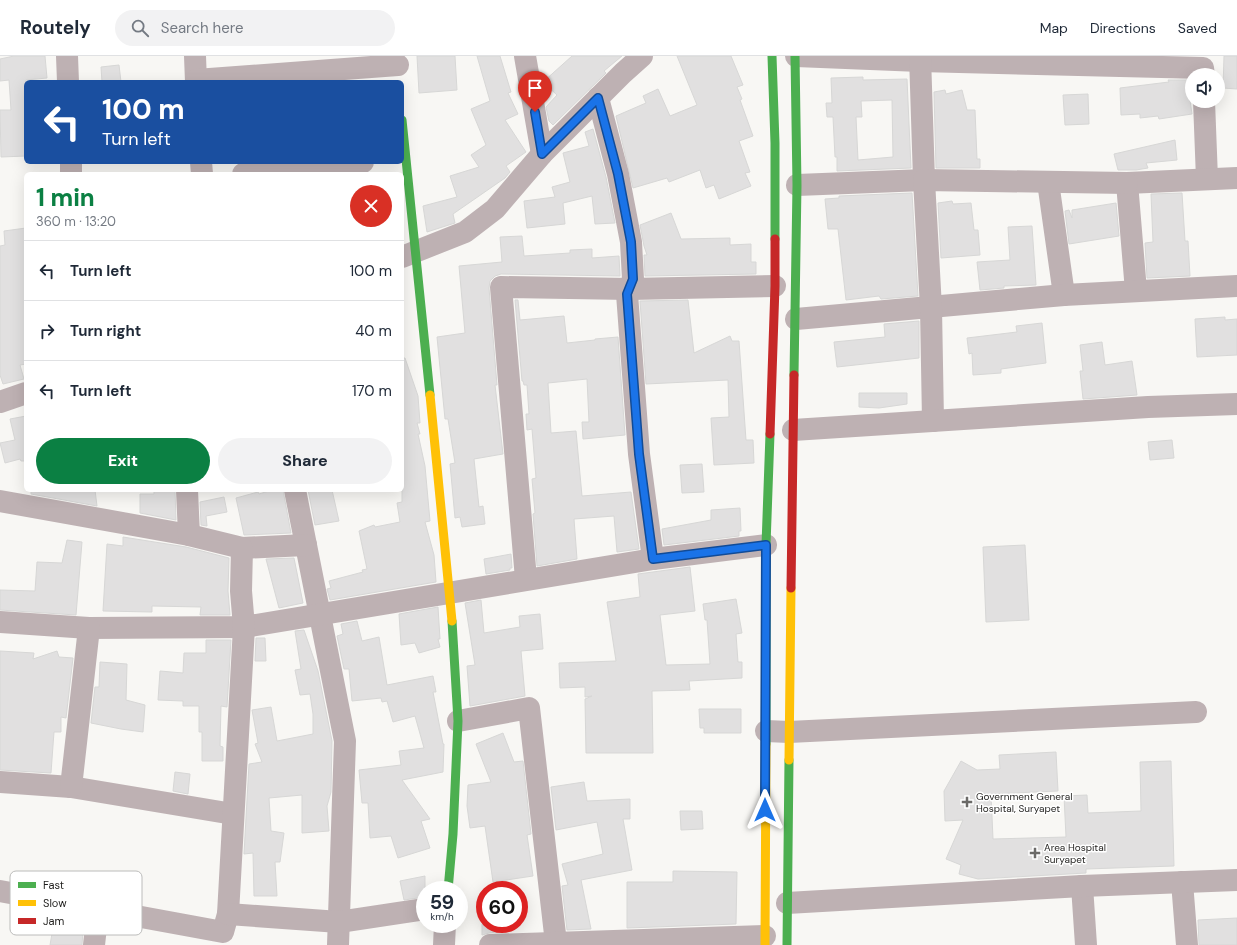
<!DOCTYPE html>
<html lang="en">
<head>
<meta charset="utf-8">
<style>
  :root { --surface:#fff; --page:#f2f2f3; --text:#1f2937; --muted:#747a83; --line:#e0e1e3; --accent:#0b8043 }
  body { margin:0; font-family:"DM Sans",sans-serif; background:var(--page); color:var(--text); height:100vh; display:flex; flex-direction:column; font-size:15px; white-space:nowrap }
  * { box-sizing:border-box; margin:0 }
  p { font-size:13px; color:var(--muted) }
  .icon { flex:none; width:22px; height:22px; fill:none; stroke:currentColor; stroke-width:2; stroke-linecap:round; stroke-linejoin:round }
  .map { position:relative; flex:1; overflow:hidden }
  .panel { position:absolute; left:24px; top:116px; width:380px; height:320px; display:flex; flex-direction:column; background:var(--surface); border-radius:6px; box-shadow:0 4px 16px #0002 }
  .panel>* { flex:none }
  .top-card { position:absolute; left:24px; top:24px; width:380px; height:84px; border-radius:6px; box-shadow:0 4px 16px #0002; background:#1a4fa0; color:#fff; overflow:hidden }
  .tools { position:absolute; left:1185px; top:12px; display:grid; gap:8px }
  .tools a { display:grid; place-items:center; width:40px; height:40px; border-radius:50%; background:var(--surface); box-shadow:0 4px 16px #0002; font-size:20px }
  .speed { position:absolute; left:416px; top:825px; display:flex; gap:8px; font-size:20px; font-weight:700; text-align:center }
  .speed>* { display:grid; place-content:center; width:52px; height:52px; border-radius:50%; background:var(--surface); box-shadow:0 4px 16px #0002; line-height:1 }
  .speed small { font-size:10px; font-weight:400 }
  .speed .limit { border:6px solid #d22; background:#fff; color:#111 }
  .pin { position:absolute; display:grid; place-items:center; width:34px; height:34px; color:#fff; margin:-41px -17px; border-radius:50% 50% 50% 0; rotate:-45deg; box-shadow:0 0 4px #0007 }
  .pin .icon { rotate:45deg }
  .me { position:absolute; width:44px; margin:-22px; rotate:0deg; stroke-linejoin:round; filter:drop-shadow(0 0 3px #0008) }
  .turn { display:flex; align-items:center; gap:14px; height:84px; padding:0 12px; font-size:18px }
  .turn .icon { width:52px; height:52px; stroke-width:2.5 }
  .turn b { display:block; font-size:28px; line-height:34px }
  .round { display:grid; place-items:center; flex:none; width:42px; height:42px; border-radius:21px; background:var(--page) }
  .summary { display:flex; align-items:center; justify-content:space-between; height:68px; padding:0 12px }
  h1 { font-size:24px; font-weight:800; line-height:30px; color:var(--accent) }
  .button { display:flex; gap:8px; margin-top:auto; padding:8px 12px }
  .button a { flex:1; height:46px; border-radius:24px; background:var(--accent); color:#fff; font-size:16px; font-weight:800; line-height:46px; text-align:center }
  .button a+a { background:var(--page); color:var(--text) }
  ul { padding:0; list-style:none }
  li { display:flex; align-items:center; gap:12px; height:60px; padding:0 12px; border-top:1px solid var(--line) }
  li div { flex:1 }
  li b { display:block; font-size:15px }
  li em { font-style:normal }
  header { display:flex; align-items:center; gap:24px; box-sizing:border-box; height:56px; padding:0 20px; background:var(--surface); border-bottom:1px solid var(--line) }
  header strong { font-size:19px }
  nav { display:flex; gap:22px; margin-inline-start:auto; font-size:14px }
  .search { width:280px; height:36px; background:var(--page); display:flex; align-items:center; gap:10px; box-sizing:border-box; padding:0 14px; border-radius:22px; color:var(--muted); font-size:15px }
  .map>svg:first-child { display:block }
  .building { fill:#e1e0e0; stroke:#d7d7d6; fill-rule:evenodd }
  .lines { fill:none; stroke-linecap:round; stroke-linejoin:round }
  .street { stroke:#beb1b3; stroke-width:22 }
  .fast { stroke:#4caf50; stroke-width:9 }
  .slow { stroke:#ffc107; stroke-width:9 }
  .jam { stroke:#c62828; stroke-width:9 }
  .route-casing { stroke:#114b97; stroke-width:10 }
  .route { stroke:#1a73e8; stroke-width:7 }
  .poi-dot { fill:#6b6a68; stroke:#fff; stroke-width:1.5 }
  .labels { text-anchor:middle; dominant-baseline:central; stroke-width:3; stroke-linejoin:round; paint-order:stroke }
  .poi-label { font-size:10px; fill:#1f1e1c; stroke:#fff; text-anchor:start }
  .key { fill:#fff; stroke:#bcbcbb; stroke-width:1 }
  .key-label { font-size:11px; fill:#1f1e1c }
</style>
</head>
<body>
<header>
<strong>Routely</strong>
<div class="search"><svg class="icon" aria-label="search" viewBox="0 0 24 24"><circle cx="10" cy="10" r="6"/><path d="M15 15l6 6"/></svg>Search here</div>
<nav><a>Map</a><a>Directions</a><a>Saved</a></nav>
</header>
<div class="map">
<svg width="1237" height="889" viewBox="0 0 1237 889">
  <rect width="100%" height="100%" fill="#f8f7f4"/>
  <g class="building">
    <polygon points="14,0 45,0 47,22 26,24 26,100 1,101 0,54 11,54 9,24 0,25 0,3"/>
    <polygon points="417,0 455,0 457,34 419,37"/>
    <polygon points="477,0 500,0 511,36 508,37 518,58 505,64 526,96 506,110 510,116 505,122 453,158 455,167 427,176 423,150 457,141 450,120 479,111 471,99 486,89 471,53 490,45"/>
    <polygon points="572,0 622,0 604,15 606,17 553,69 549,65 546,51 557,39 543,26"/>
    <polygon points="677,0 731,0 743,29 737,31 742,43 740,44 753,80 739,85 750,116 745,117 751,130 719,143 714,129 706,132 700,114 669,126 667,122 633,132 616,60 646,47 643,40 658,33 670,60 697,49"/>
    <polygon points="1224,0 1237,0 1237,33 1223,32"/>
    <polygon points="119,9 121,26 102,26 101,11"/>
    <path d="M863,21V24L907,23L911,112L837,115V101H835L833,61H827L826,47H832L831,22ZM892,44L893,101L858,104L856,61H862L861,45Z"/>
    <polygon points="1168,24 1187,24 1192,58 1159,63 1158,60 1140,62 1140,58 1121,59 1120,32 1169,26"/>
    <polygon points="945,34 946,38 962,34 967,54 975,54 977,103 980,103 980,112 936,112 934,36"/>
    <polygon points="1088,38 1089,68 1065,69 1063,39"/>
    <polygon points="593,73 606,121 615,167 595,168 592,140 563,147 565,168 527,172 524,145 555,141 552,131 570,126 563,97 589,90 585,76"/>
    <polygon points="1175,84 1177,104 1146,107 1148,112 1136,114 1118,114 1114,98"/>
    <polygon points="912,137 918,240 881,243 879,240 846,244 838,173 828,173 825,143 839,142 839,140"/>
    <polygon points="1182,137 1185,185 1188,185 1190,220 1147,222 1145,187 1153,186 1151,138"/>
    <polygon points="952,145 953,148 971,147 974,174 978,174 980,199 941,202 938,147"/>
    <polygon points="1116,147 1119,180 1069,188 1065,155 1069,154 1072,162 1072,154"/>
    <polygon points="671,157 681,183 730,182 730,189 751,188 751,206 756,206 756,218 645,220 644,199 647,199 644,190 640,169"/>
    <polygon points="1032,170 1036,229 1004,230 1004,232 980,234 977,206 1010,204 1008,171"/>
    <polygon points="26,172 26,308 20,309 24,323 3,328 0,319 0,190 5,189 4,175"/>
    <polygon points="522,180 524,200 570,197 570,194 592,193 592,202 619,200 620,220 501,218 495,220 490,225 489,232 497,329 495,329 503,398 474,403 479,451 483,450 485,468 462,471 460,461 455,462 450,408 455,407 448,363 445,363 437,281 465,277 459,210 502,206 500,181"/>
    <polygon points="515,244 518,244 520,264 564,260 567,287 595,284 595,283 618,281 625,379 583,383 582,366 589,366 587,323 548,327 551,377 576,375 582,440 631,436 639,493 617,496 614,460 574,463 577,503 537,510 533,458 535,457 532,423 536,422 532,373 527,374 526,358 529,358 527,329 524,329 523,325 522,325"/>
    <polygon points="688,244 694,297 730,280 732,285 739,285 746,384 753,384 754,407 714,409 711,362 729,361 728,324 646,328 640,245"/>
    <polygon points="1225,261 1225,264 1237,263 1237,299 1197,301 1195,263"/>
    <polygon points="919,265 919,302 837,311 834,286 885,281 884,268"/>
    <polygon points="1042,267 1046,307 1001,313 1001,317 973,319 972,297 969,298 967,282 1017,276 1016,270"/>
    <polygon points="1102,286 1105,309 1132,305 1137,339 1083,343 1080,315 1083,315 1080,289"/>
    <polygon points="402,302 405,302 418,340 420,367 417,367 420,378 418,378 425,410 430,465 425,466 434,499 436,526 330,544 327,533 331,532 329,525 363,516 362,514 367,513 359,475 374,469 375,471 400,466 397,447 402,446"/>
    <polygon points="859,337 907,337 907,348 879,352 859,351"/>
    <polygon points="26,360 26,405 21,405 20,403 5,407 0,387 15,384 10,363"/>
    <polygon points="1172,384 1174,402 1150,404 1148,386"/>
    <polygon points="702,408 704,436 682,437 680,409"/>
    <polygon points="31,434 95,434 97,450 31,438"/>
    <polygon points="154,434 175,434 176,464 140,457 140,438 154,438"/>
    <polygon points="272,434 283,434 291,477 244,479 236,442 258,436 259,438"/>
    <polygon points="308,434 332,434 339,465 315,469"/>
    <polygon points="224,441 227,456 206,460 207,470 201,469 200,446"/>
    <polygon points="740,452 741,475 739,475 739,480 664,489 662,473 711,464 711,454"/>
    <polygon points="123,481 186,491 229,502 228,535 230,559 200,559 201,551 152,550 152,556 103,555 107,488 123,490"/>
    <polygon points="67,484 82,486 76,559 0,554 0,534 35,535 37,506 62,507"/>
    <polygon points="1025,489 1029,564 986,566 983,491"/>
    <polygon points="511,498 512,512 510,512 510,514 486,518 484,503"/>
    <polygon points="294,502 303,547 279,552 266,503"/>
    <polygon points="690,511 695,555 660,559 666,609 710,608 707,564 705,564 703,548 736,543 742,577 736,578 738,606 742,606 742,622 689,625 690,634 652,635 653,697 586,697 585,643 592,640 585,641 585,631 560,632 559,607 616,605 607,546 640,541 638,518"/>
    <polygon points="481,544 484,577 520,571 519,560 540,558 543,593 521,595 525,640 470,650 467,610 475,609 465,547"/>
    <polygon points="438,551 440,583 438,583 440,591 419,597 415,587 401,589 399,558"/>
    <polygon points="357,565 362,585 379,581 387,629 433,620 436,636 433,636 443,688 444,688 443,716 402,724 430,763 421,765 430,792 398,802 391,780 370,782 368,747 362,747 359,714 401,709 399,695 424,692 415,660 393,666 387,645 382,646 381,642 352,645 349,613 344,613 337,580 343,578 341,568"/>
    <polygon points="304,574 318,615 332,685 331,736 327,750 329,775 302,777 302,739 269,742 271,775 284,777 280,806 275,806 277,840 254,840 253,797 244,798 249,708 262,706 255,688 258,687 252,654 271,651 277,685 313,678 313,658 310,638 300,639 295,614 301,613 295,575"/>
    <polygon points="256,582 265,582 266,605 255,605"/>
    <polygon points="206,584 231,584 227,651 221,650 220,690 223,691 223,705 202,705 202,676 199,676 199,650 183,650 183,645 158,644 160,615 183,617 184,597 206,597"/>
    <polygon points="0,595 34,597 33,603 57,595 59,601 73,602 66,662 61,661 61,676 54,676 51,717 0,714"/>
    <polygon points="100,606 127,608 126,644 145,649 143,676 121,673 91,667 95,631 99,631"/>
    <polygon points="699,653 741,653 741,677 704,677 704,672 700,672"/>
    <polygon points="503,677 514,706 523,705 531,778 527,779 533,820 493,826 485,770 470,772 467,750 468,729 491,726 476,688"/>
    <polygon points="1056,696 1058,735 991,738 993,783 1066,781 1064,740 1087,739 1088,757 1141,755 1140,706 1171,705 1174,810 1086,813 1086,817 978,823 959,818 961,809 946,803 963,764 945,765 944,735 961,705 977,714 1000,713 999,699"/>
    <polygon points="175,716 190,718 188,738 173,735"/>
    <polygon points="584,726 587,745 630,743 630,763 623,763 632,814 581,824 591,873 567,874 562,830 568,829 562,808 603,798 597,766 556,774 551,731"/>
    <polygon points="680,755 702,755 703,773 681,774"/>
    <polygon points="673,815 737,816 736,868 627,872 627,826 673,826"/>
    <polygon points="425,820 425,841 404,844 400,825"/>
    <polygon points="1237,862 1237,889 1199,889 1198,864"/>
    <polygon points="482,868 497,868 497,876 489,877 482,879"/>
    <polygon points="53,872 83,875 82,889 50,889"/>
  </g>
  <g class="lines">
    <g class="street">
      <polyline points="67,0 68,26"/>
      <polyline points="195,0 196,26"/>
      <polyline points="525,0 542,98"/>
      <polyline points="796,0 920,5 1203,12 1204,19"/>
      <polyline points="196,24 398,9"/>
      <polyline points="598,42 618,118 631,186 633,223 627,238 639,398 653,503"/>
      <polyline points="1204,45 1207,123"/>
      <polyline points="71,106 71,118"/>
      <polyline points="201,106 202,118"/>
      <polyline points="243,118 363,106"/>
      <polyline points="1048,126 1064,239"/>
      <polyline points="797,129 924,124 920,0"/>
      <polyline points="402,201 465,176 495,153 542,98 623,17 642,0"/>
      <polyline points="1136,235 1127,127 1237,122"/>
      <polyline points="796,263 1064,239 1237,230"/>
      <polyline points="0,346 26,337"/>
      <polyline points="933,365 931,252 924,124 1127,127"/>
      <polyline points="793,374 1148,351 1237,348"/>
      <polyline points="295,434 345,685 338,889"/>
      <polyline points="0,445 189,479"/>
      <polyline points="242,492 306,489"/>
      <polyline points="526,523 501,231 630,233 775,230"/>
      <polyline points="0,566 89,572 244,571 653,503 766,489"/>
      <polyline points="458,665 529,652 556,887"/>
      <polyline points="766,675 789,676 1196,656"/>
      <polyline points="0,726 71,731 233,758"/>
      <polyline points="71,731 89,572"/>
      <polyline points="1182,826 1187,889"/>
      <polyline points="1082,830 1086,889"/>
      <polyline points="0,835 223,876 228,858 244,571 241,535 242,492 189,479 187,434"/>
      <polyline points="787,847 1082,830 1237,824"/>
      <polyline points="228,858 339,866 425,853"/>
      <polyline points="94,889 98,853"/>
      <polyline points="444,889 445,868"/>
      <polyline points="490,889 765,880"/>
    </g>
    <g class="fast">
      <polyline points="772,0 775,87 775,183"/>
      <polyline points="402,64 430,339"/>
      <polyline points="794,319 797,129 795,0"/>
      <polyline points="766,688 766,489 770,378"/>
      <polyline points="448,834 453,778 458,665 452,565"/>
      <polyline points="787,889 789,704"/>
    </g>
    <g class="slow">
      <polyline points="430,339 452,565"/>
      <polyline points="789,704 791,532"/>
      <polyline points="765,889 766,688"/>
    </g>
    <g class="jam">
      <polyline points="770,378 775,230 775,183"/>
      <polyline points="791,532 794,319"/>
    </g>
  </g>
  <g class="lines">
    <g class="route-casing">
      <polyline id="route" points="535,56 542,98 598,42 618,118 631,186 633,223 627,238 639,398 653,503 766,489 765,754"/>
    </g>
    <use href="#route" class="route"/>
  </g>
  <g class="poi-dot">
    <path d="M965 740h4v4h4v4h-4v4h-4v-4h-4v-4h4z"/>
    <path d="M1033 791h4v4h4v4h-4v4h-4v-4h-4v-4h4z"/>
  </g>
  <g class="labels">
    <g class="poi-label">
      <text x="976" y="740">Government General<tspan x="976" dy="12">Hospital, Suryapet</tspan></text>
      <text x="1044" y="791">Area Hospital<tspan x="1044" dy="12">Suryapet</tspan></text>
    </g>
  </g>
  <rect x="10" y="815" width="132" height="64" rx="6" class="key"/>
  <rect x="18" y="826" width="18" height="6" fill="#4caf50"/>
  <rect x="18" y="844" width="18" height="6" fill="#ffc107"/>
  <rect x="18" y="862" width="18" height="6" fill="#c62828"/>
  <g class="key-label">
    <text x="43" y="833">Fast</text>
    <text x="43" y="851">Slow</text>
    <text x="43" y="869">Jam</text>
  </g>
</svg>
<div class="tools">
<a><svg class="icon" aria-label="sound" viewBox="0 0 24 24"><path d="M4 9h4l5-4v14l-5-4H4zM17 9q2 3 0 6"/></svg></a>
</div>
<div class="speed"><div>59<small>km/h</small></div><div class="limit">60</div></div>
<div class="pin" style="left:535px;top:56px;background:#d93025"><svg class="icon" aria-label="arrive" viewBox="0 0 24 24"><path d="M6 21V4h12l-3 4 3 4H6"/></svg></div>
<svg class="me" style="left:765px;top:754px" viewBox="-20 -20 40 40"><path d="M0-17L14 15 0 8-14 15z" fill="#1a73e8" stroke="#fff" stroke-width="4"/></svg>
<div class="top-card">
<div class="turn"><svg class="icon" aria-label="left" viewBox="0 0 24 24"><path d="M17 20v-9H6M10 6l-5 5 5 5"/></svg><div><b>100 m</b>Turn left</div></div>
</div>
<section class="panel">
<div class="summary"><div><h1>1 min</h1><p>360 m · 13:20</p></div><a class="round" style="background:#d93025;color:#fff"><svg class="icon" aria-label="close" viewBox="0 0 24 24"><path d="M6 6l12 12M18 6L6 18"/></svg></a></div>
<ul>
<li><svg class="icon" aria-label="left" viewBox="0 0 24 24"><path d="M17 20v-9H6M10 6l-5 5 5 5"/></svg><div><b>Turn left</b></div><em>100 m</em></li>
<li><svg class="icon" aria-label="right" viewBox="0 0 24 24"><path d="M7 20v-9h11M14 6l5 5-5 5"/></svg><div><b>Turn right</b></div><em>40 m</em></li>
<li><svg class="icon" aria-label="left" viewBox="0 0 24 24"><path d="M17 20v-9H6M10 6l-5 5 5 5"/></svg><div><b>Turn left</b></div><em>170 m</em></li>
</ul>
<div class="button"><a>Exit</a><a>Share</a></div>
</section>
</div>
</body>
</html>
